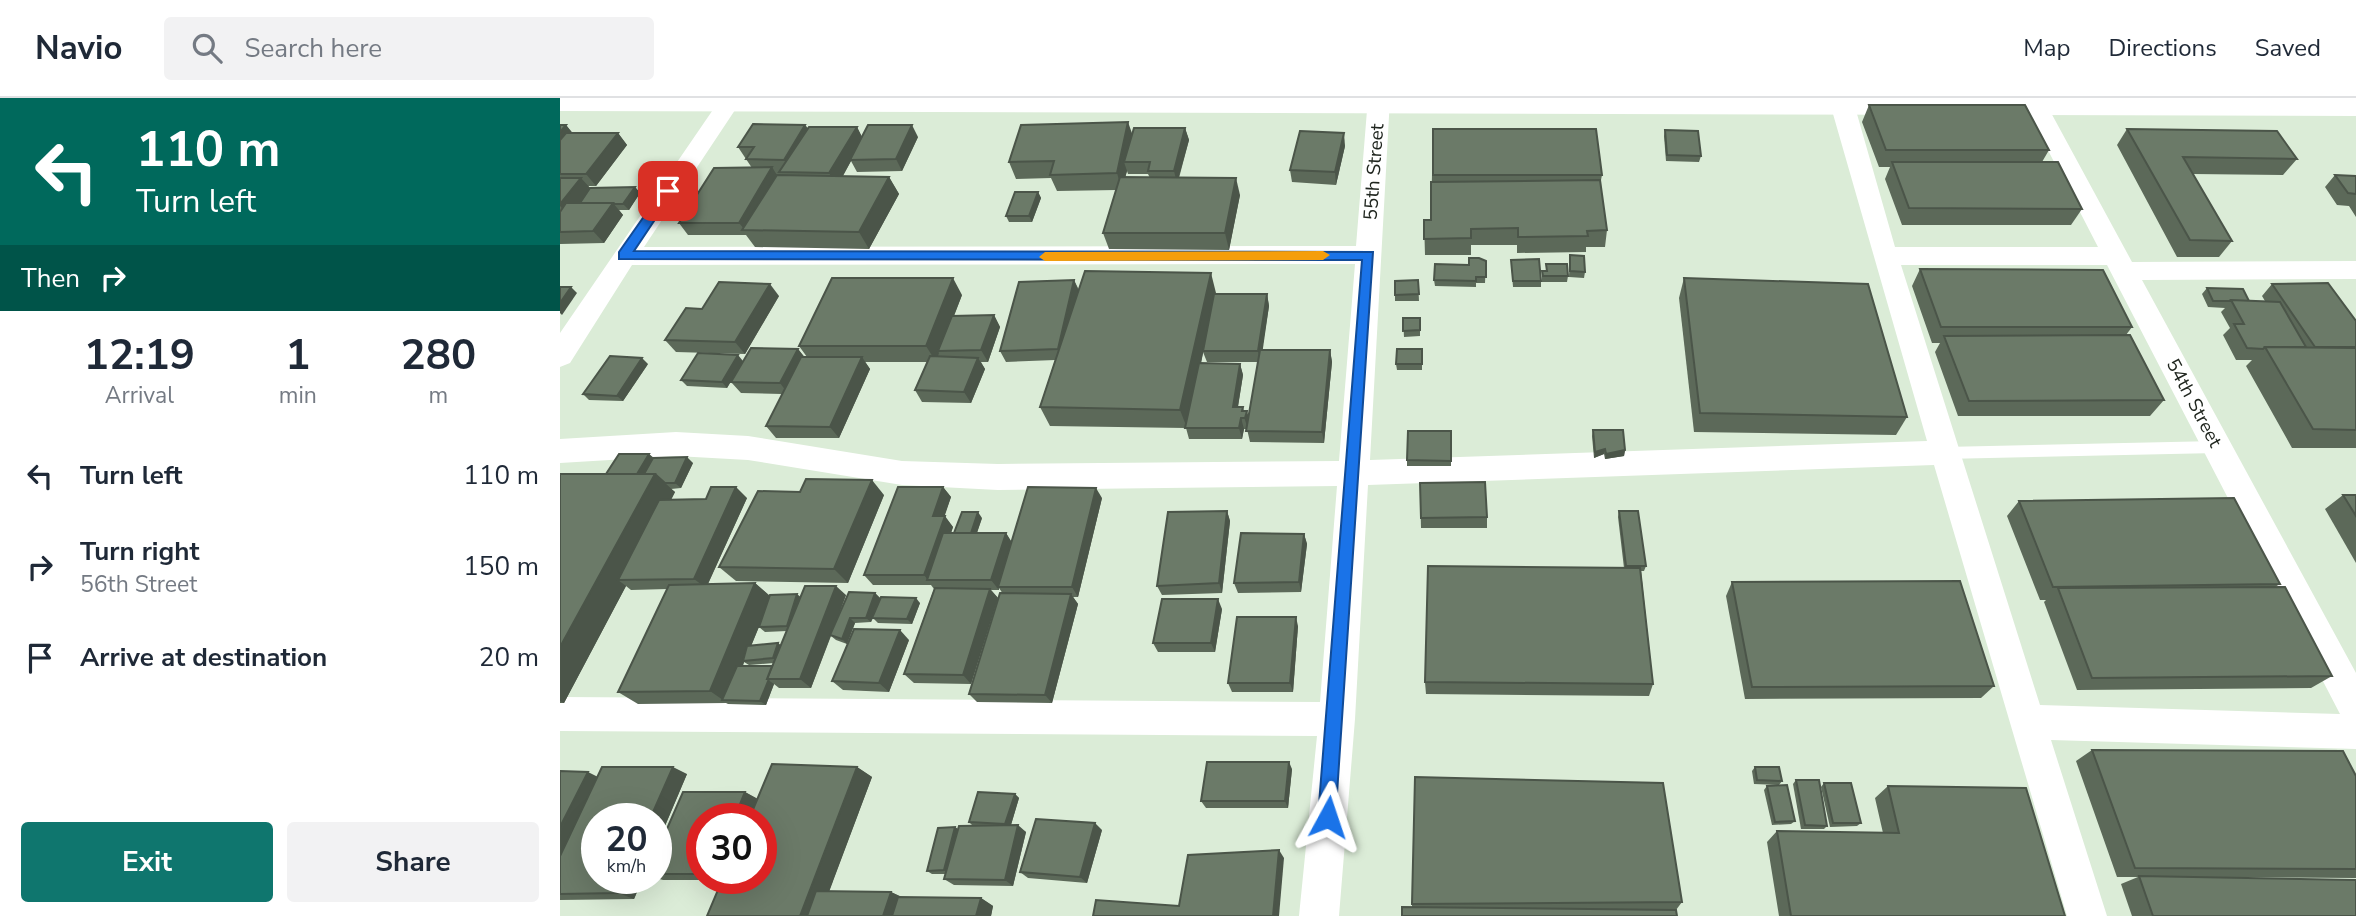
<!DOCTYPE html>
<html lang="en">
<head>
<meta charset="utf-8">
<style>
  :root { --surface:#fff; --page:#f2f2f3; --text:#1f2937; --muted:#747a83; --line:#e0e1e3; --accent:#0f766e }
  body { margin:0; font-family:"Nunito Sans",sans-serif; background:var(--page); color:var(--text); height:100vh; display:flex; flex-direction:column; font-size:26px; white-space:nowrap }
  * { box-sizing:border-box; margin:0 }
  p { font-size:23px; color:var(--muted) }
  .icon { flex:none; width:38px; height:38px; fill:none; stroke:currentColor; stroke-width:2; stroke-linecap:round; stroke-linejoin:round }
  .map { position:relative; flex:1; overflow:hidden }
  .details { display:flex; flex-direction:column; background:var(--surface); width:560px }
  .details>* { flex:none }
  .banner { background:#00695c; color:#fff; overflow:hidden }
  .speed { position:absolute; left:21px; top:705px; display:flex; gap:14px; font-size:35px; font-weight:700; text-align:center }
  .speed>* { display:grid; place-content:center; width:91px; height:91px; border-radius:50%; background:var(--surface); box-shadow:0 7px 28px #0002; line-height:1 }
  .speed small { font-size:18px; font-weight:400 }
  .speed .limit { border:10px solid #d22; background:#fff; color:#111 }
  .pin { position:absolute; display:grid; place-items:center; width:60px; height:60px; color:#fff; margin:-30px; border-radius:14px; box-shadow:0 4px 10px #0006 }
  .me { position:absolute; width:77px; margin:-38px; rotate:5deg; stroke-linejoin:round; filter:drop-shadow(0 0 5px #0008) }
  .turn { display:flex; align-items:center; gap:24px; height:147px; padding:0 21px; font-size:32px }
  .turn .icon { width:91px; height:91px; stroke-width:2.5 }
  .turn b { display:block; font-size:49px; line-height:60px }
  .then { display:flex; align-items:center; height:66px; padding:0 21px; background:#0003; gap:14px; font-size:26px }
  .eta { display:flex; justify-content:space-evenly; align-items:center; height:119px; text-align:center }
  .eta b { font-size:42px; font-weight:700; line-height:49px }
  .cta { display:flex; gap:14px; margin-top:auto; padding:14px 21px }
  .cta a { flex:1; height:80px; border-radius:7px; background:var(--accent); color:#fff; font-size:28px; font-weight:700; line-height:80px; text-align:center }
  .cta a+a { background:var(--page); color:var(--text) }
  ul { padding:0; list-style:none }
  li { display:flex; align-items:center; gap:21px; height:91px; padding:0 21px }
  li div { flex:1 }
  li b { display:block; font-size:26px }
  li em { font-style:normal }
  header { display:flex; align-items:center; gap:42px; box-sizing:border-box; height:98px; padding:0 35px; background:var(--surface); border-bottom:2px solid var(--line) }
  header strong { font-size:33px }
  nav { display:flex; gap:38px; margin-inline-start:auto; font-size:24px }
  .search { width:490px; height:63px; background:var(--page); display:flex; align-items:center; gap:18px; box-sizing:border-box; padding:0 24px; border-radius:7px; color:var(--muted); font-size:26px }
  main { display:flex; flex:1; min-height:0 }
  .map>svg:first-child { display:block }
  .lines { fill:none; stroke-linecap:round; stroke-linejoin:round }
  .service { fill:#fff; fill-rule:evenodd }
  .minor { fill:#fff; fill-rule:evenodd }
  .tertiary { fill:#fff; fill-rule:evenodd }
  .wall { fill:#5c6959; fill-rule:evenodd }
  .shaded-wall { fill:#4b5549 }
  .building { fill:#6b7a68; stroke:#4b5549; stroke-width:2 }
  .route { fill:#1a73e8; stroke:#114b97; stroke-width:2 }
  .slow { fill:#f59e0b }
  .labels { text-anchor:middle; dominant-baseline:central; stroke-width:7; stroke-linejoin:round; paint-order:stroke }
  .street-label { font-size:19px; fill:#20261f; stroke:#fff }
</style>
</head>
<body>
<header>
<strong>Navio</strong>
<div class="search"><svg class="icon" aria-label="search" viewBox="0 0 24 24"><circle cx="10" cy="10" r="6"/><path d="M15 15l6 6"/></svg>Search here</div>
<nav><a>Map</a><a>Directions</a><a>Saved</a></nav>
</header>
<main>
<section class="details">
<div class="banner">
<div class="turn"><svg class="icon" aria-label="left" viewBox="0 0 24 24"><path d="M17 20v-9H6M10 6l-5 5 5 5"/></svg><div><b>110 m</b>Turn left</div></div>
<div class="then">Then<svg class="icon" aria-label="right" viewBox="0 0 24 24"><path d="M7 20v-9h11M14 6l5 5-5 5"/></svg></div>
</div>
<div class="eta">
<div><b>12:19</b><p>Arrival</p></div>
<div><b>1</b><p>min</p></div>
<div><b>280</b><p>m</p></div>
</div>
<ul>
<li><svg class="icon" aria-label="left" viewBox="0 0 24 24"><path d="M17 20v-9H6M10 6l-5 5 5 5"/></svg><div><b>Turn left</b></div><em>110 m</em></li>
<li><svg class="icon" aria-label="right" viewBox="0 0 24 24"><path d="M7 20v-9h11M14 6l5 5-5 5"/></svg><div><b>Turn right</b><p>56th Street</p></div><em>150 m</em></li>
<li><svg class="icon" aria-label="arrive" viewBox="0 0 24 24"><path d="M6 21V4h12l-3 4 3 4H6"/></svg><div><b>Arrive at destination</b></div><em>20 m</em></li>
</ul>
<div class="cta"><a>Exit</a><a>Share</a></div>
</section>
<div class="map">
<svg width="1796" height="818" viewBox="0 0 1796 818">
  <rect width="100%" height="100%" fill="#dbecd7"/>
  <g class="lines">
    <polygon class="service" points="1657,343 1665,349 1657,355 1384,361 1376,355 1384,349"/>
    <path class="minor" d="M161,0H183L84,149L796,148L808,0H830L810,362L1367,343L1271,9L1275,4H1291L1295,9L1335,149H1538L1461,0H1483L1572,164L1796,163V181L1582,182L1796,575V651L1491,642L1547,818H1507L1374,367L808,387L795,621L779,818H739L757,638L0,633V599L760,604L777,388L438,392L342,387L188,362L116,358L0,365V341L116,334L188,338L342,363L438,366L779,363L795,166L72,167L10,265L0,269V235ZM1341,167H1547L1780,616L1480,607Z"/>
    <polygon class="tertiary" points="0,0 1796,0 1796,18 0,13"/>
  </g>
  <g class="wall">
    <polygon points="1309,7 1489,52 1482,64 1522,111 1511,127 1342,127 1325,81 1330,69 1319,69 1302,24"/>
    <polygon points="0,27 6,27 12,35 58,35 67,47 36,88 28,88 30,90 75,89 80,95 69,112 59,112 63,117 44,145 0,146"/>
    <polygon points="245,27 248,30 297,29 302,39 358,39 342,73 297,74 291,63 283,78 329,79 339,96 309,151 195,149 186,137 128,137 119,125 192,70 178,49"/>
    <path d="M625,30L629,42L619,80L680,97L669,152L549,151L543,135L556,92L497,93L491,80L456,81L449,64L572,36ZM567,73L568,76H588L590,80L565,79Z"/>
    <polygon points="873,31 1042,77 1040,87 1047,132 1045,149 1026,149 1026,154 957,155 957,147 911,147 911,157 865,157 864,122 871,122"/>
    <polygon points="1567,31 1737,61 1723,77 1633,76 1672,143 1659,159 1617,159 1557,47"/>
    <polygon points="1105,32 1141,58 1139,64 1106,63 1104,38"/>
    <polygon points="785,48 776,87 732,84 730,72"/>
    <polygon points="1775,77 1796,78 1796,119 1789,108 1777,107 1765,89"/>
    <polygon points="478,94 481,100 472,124 449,124 446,118"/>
    <polygon points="1010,157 1025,174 1024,180 1009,179"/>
    <polygon points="951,162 981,183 981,189 953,189"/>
    <polygon points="926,163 925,185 916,185 916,189 875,188 874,182 909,167"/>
    <polygon points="986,166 1008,178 1007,184 982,184 982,173 986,173"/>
    <polygon points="1360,171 1572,229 1566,237 1604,302 1590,318 1398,318 1375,254 1380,245 1372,245 1352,188"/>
    <polygon points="1124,180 1347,319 1336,337 1134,334 1119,200"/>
    <path d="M514,182L519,192L656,195V196H707L709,208L702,252H770L772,264L764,345L690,344L687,331H684L682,341H629L626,330L490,328L480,309L495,262L446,264L440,253ZM643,254L647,264H698L689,320L684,313L678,309L683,277L680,266L641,265Z"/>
    <polygon points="858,182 859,203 835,203 835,183"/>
    <polygon points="1712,186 1796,223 1796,350 1732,350 1686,268 1692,262 1676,262 1663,237 1670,230 1661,214 1665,210 1648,209 1642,196 1647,190 1689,203 1705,203 1702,198"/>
    <polygon points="402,197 394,218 434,217 440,229 428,264 421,264 425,271 411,305 362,304 355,292 368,264 305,264 310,271 279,340 216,340 206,328 222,296 181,295 171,284 238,251 244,259 247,259 239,248"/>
    <polygon points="219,198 185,256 116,254 105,242 142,211"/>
    <polygon points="843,220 860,220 860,238 844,239"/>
    <polygon points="862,257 862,272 837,272 836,266"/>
    <polygon points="183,263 167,290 127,288 121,282"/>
    <polygon points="88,266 63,303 29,302 23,296"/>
    <polygon points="1033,332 1065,352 1064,358 1045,361 1044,356 1034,360 1032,338"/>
    <polygon points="891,333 891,368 847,368 847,362"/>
    <path d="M89,356L94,360L133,365L121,390L111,391L115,394L111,402L187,400L148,486L195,485L210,498L241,499L286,497L275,527L315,495L320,500L360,505L352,526L318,525L313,520L311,524L295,525L287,546L276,542L271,538L251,590H219L214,586L206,607L168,606L166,605L78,606L58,594L107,491L71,492L66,488L4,605H0V376H46ZM201,524L199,529L205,534L227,533L221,548L218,545L191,548ZM184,564L189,567L214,565L212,568H183Z"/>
    <polygon points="860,385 927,419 927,430 861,430"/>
    <polygon points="383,389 391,399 384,418 393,429 391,435 394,435 422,420 417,435 446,435 451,444 542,400 518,499 513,499 518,506 492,605 417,604 409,596 443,496 439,490 439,492 431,492 438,500 411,586 354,585 344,576 374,491 371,487 313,487 304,477"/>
    <polygon points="240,394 324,397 288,485 176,483 159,469"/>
    <polygon points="1783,397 1796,397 1796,465 1765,411"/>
    <polygon points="1459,403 1720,486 1715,489 1772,578 1751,590 1517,592 1484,504 1486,502 1480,502 1447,418"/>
    <polygon points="667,413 670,423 662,495 602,497 597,488"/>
    <polygon points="1059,413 1086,468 1084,473 1081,473 1093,586 1089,598 866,596 865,584 1064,470 1058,419"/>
    <polygon points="744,436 747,446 741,494 678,495 674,485"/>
    <polygon points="1172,484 1434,588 1421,600 1185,601 1166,498"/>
    <polygon points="662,511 655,554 598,554 593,545"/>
    <polygon points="738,528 733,594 672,594 668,585"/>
    <polygon points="349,542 329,594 283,592 272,583"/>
    <polygon points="1532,652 1796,678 1796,780 1630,779 1796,818 1572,818 1561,786 1578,779 1557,779 1516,663"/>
    <path d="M212,666L297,669L312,679L269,793L331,794L341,799L421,800L433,808L431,818H147L162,782H103L96,780V756L123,694H185L197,701ZM142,721H201V780H142Z"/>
    <polygon points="1195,669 1222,683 1219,687 1194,686 1192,673"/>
    <polygon points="732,671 728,710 646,710 641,703"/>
    <polygon points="0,673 38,679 127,676 96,749 96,721 37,780 83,780 74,801 0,802"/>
    <polygon points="1236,682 1267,728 1264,731 1241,731 1233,686"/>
    <polygon points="1264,685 1301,725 1297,728 1270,729 1261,689"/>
    <polygon points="1207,688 1235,723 1231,726 1212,727 1204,692"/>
    <polygon points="1328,688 1505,818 1219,818 1207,744 1217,733 1323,735 1315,700"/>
    <polygon points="455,696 459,700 451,727 466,734 453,788 394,787 384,781 386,776 372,776 367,773 398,731 413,728 409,724"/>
    <polygon points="542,732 527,785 468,780 460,774"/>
    <polygon points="1122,804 1116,812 852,809 852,806"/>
  </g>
  <g class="shaded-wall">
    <polygon points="568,24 574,41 564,64 567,73 562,92 557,75"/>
    <polygon points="6,27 16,39 0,58 0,34"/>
    <polygon points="245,27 253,39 232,74 224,62"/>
    <polygon points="352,27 358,39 342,73 336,61"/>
    <polygon points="297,29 303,41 290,62 291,63 277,88 269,75"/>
    <polygon points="625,30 629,42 617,85 614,73"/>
    <polygon points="58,35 67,47 36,88 26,76"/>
    <polygon points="784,35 785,48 776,87 775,74"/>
    <polygon points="212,69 220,82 185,132 179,125"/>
    <polygon points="329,79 339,96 309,151 299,134"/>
    <polygon points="21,80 32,92 10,119 0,108 0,106"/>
    <polygon points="676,80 680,97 669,152 665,135"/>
    <polygon points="75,89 80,95 69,112 63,106"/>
    <polygon points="478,94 481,100 472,124 469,118"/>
    <polygon points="53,105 63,117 44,145 33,133"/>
    <polygon points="651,175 656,195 627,330 620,312"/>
    <polygon points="393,180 402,197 380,253 378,253 379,255 376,264 366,248"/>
    <polygon points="514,182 519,194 503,262 498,251"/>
    <polygon points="210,186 219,198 185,256 175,244"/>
    <polygon points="11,189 17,195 2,217 0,215 0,205"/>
    <polygon points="707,196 709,208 701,264 698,253"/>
    <polygon points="434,217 440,229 428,264 421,252"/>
    <polygon points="238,251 247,262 229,297 220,285"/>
    <polygon points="770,252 772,264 764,345 762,334"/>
    <polygon points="178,257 183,263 167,290 162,284"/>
    <polygon points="302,259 310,271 279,340 270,329"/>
    <polygon points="82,260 88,266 63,303 57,298"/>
    <polygon points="418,260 425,271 411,305 404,294"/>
    <polygon points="680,266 683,277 676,320 673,309"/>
    <polygon points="683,309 685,319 687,313 690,324 688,331 682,313"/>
    <polygon points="681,320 684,331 682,341 679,330"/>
    <polygon points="1045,351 1044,356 1034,360 1035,354"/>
    <polygon points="1065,352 1064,358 1045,361 1046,356"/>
    <polygon points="89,356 95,362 80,388 73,382"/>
    <polygon points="127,359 133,365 121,390 115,385"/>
    <polygon points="95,376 115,394 69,482 58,482 66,488 4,605 0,603 0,549"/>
    <polygon points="312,382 324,397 288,485 274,471"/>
    <polygon points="176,389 187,400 146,490 134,481"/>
    <polygon points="383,389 391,399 381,429 373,418"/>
    <polygon points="536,390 542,400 518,499 512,489"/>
    <polygon points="667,413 670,423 662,495 659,485"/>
    <polygon points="418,414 422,420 415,440 411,435"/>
    <polygon points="385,418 393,429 375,482 368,482 364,477"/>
    <polygon points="446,435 453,446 438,489 439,492 431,482"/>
    <polygon points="744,436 747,446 741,494 739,484"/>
    <polygon points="195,485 211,499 185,563 183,563 184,564 169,602 163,602 150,593"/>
    <polygon points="276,488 286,497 251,590 240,581"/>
    <polygon points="430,491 438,500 411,586 403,577"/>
    <polygon points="315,495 320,500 311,524 306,520"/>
    <polygon points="237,496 243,501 232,533 227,528"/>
    <polygon points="511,496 518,506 492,605 485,597"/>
    <polygon points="356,500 360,505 352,526 347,521"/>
    <polygon points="658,501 662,511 655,554 651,545"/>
    <polygon points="736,519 738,528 733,594 730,585"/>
    <polygon points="290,520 295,525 287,546 282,541"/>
    <polygon points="340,532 349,542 329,594 319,585"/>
    <polygon points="218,545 224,550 219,564 213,560"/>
    <polygon points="208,582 214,586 206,607 200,603"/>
    <polygon points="729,664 732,671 728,710 725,703"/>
    <polygon points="113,669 127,676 96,749 96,721 90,721"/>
    <polygon points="297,669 312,679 260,818 240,818"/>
    <polygon points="28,674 50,685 0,784 0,729"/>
    <polygon points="185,694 198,701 190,721 174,721"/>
    <polygon points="455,696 459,700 450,730 445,726"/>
    <polygon points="535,725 542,732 527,785 520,779"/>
    <polygon points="458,727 466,734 453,788 445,782"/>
    <polygon points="395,729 400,732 389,775 384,772"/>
    <polygon points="719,752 724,760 719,818 713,818"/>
    <polygon points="64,780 83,780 74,801 58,795"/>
    <polygon points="331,794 342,799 336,818 323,818"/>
    <polygon points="421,800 433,808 431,818 416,818"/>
  </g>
  <g class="building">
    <polygon points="1309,7 1465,7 1489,52 1326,52"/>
    <polygon points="568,24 557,75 490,77 494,63 449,64 461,27"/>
    <polygon points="193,26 245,27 224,62 186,61 194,49 178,49"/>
    <polygon points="0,27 6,27 0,34"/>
    <polygon points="308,27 352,27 336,61 290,62"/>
    <polygon points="249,29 297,29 269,75 219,74"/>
    <polygon points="574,30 625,30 614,73 588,73 590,64 564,64"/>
    <polygon points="873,31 1036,31 1042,77 873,77"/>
    <polygon points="1567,31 1717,33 1737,61 1623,59 1672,143 1630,142"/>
    <polygon points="1105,32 1138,33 1141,58 1107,57"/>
    <polygon points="740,33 784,35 775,74 730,72"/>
    <polygon points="6,35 58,35 26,76 0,76 0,42"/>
    <polygon points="1332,64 1498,64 1522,111 1349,110"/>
    <polygon points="212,69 179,125 119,125 154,70"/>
    <polygon points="217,77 329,79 299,134 182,132"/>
    <polygon points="1775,77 1796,78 1796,96 1788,95"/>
    <polygon points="560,79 676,80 665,135 543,135"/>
    <polygon points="0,80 21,80 0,106"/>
    <polygon points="1040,82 1047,132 1027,133 1028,138 958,139 958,130 911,131 911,140 864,141 864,122 871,122 871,84"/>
    <polygon points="75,89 63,106 54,106 53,105 20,105 30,90"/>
    <polygon points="455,94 478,94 469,118 446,118"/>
    <polygon points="6,105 53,105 33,133 0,134 0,114"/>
    <polygon points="1010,157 1024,158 1025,174 1010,173"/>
    <polygon points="909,160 919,160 926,163 926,179 916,179 916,183 874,182 875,166 909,167"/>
    <polygon points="979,161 981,183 953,183 951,162"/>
    <polygon points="986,166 1007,166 1008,178 983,178 982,173 987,173"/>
    <polygon points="1360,171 1543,172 1572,229 1381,229"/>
    <polygon points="525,173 651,175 620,312 480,309"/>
    <polygon points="272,180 393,180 366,248 239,248"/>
    <polygon points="1124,180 1308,186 1347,319 1140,315"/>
    <polygon points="514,182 498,251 440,253 459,184"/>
    <polygon points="858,182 859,196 835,197 835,183"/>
    <polygon points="159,184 210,186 175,244 105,242 126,210 142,211"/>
    <polygon points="1768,185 1796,223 1796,249 1755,249 1712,186"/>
    <polygon points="0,189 11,189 0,205"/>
    <polygon points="1647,190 1683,191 1689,203 1653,203"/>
    <polygon points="654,196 707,196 698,253 643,253"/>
    <polygon points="1671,202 1720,204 1746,249 1705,249 1703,251 1687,250 1674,226 1684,226"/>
    <polygon points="434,217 421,252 378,253 392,218"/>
    <polygon points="843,220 860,220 860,232 843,233"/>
    <polygon points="1570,237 1604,302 1409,303 1384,238"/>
    <polygon points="1705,249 1796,250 1796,332 1753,331"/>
    <polygon points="191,250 238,251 220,285 171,284"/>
    <polygon points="837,251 862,251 862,266 836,266"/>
    <polygon points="700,252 770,252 762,334 686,333"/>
    <polygon points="138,255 178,257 162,284 121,282"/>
    <polygon points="50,258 82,260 57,298 23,296"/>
    <polygon points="370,258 418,260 404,294 355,292"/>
    <polygon points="241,259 302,259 270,329 206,328"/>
    <polygon points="639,265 680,266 673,309 683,309 682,313 687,313 685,320 681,320 679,330 625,330"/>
    <polygon points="1033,332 1063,332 1065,352 1046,356 1045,351 1035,354"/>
    <polygon points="848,333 891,333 891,363 847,362"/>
    <polygon points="59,356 89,356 77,376 46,376"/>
    <polygon points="127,359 115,385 105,385 95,376 84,376 93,360"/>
    <polygon points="0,376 95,376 0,549"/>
    <polygon points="246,381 312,382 274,471 159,469 198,393 240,394"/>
    <polygon points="925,384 927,419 861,420 860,385"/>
    <polygon points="151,389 176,389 134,481 58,482 99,402 146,401"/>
    <polygon points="338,389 383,389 373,418 385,418 364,477 304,477"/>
    <polygon points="468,389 536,390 512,489 438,489"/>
    <polygon points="1783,397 1796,397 1796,418"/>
    <polygon points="1674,400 1720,486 1493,489 1459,403"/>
    <polygon points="667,413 659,485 597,488 608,414"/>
    <polygon points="1059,413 1078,413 1086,468 1066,468"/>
    <polygon points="402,414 418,414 411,435 394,435"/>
    <polygon points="383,435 446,435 431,482 367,482"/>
    <polygon points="681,435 744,436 739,484 674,485"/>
    <polygon points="868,468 1080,470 1093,586 865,584"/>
    <polygon points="1400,483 1434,588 1192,589 1172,484"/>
    <polygon points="195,485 150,593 58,594 109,487"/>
    <polygon points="245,488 276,488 240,581 207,581"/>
    <polygon points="1725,489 1772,578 1532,580 1498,490"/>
    <polygon points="375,490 430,491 403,577 344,576"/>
    <polygon points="289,494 315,495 306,520 290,520 282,541 270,537"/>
    <polygon points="440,495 511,496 485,597 409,596"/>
    <polygon points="237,496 227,528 199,529 210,497"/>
    <polygon points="321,499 356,500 347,521 312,520"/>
    <polygon points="602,501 658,501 651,545 593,545"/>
    <polygon points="677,519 736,519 730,585 668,585"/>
    <polygon points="294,531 340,532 319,585 272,583"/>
    <polygon points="218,545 213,560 183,563 187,548"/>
    <polygon points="177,568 212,568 207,581 209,581 200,603 162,602"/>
    <polygon points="1532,652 1783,653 1796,678 1796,771 1575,770"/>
    <polygon points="647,664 729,664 725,703 641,703"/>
    <polygon points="212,666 297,669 240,818 147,818 163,780 201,780 201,721 189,721"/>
    <polygon points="42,669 113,669 90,721 37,721 37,780 64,780 58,795 0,796 0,758"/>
    <polygon points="1195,669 1219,669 1222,683 1197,682"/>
    <polygon points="0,673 28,674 0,729"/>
    <polygon points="855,679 1103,685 1122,804 852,806"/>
    <polygon points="1236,682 1259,682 1267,728 1245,727"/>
    <polygon points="1264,685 1291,685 1301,725 1273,725"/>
    <polygon points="1227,687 1235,723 1215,724 1207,688"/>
    <polygon points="1328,688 1466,690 1505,818 1231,818 1217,733 1339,735"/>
    <polygon points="123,694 185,694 174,721 142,721 142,776 96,776 96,756"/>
    <polygon points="418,694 455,696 445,726 409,724"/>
    <polygon points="476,721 535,725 520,779 460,774"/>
    <polygon points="458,727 445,782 384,781 399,728"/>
    <polygon points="395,729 384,772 367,773 378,730"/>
    <polygon points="719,752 713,818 533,818 536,802 619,808 628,757"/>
    <polygon points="1579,778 1796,782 1796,818 1593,818"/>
    <polygon points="256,793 331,794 323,818 247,818"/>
    <polygon points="338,799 421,800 416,818 332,818"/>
    <polygon points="842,809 1116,812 1117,818 842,818"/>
  </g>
  <polygon class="route" points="104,90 114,93 74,153 813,154 775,726 768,729 761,726 758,719 802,162 59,161 59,154"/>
  <polygon class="slow" points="763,153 770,157 763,162 485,163 479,159 485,154"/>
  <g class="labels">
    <g class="street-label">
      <text transform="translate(814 74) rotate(-86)">55th Street</text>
      <text transform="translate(1634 305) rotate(62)">54th Street</text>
    </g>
  </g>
</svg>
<div class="speed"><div>20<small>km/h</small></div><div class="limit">30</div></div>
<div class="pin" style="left:108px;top:93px;background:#d93025"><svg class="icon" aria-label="arrive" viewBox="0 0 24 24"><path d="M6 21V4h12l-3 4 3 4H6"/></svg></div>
<svg class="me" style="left:768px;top:719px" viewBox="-20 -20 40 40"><path d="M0-17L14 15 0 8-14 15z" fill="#1a73e8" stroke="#fff" stroke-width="4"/></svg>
</div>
</main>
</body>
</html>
